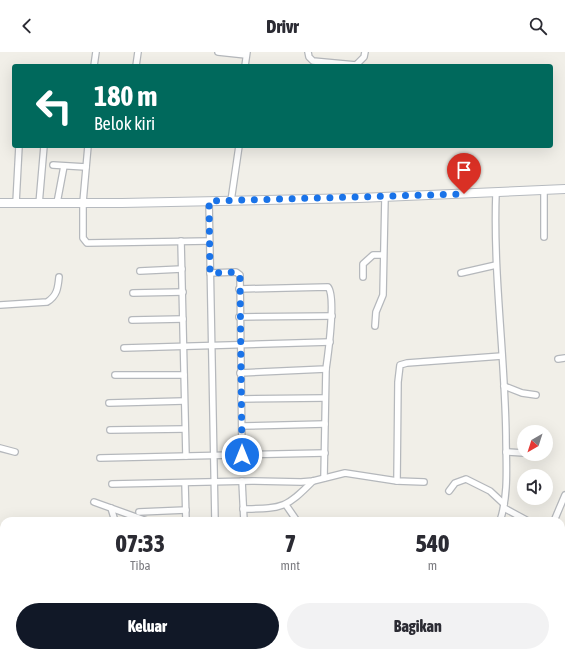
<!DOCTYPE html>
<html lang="id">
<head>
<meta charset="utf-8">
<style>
  :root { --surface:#fff; --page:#f2f2f3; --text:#2b2b33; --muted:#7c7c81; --accent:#111827 }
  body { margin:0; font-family:"Asap Condensed",sans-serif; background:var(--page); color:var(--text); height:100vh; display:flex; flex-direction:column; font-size:15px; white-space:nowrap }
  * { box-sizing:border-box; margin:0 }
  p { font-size:13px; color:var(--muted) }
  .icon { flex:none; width:22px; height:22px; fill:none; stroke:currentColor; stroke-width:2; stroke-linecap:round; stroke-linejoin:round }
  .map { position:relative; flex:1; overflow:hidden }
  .details { position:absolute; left:0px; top:465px; width:565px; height:140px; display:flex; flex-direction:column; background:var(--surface); border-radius:12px 12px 0 0; box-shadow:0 4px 16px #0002 }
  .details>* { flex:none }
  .top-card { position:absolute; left:12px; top:12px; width:541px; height:84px; border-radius:4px; box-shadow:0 4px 16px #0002; background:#00695c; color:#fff; overflow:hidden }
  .needle { width:26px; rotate:219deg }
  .buttons { position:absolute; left:517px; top:373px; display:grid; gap:8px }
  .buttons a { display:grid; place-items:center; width:36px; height:36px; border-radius:50%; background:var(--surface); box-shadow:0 4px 16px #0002; font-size:20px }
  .pin { position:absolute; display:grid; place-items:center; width:34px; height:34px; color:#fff; margin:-41px -17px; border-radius:50% 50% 50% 0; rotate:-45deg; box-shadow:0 0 4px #0007 }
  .pin .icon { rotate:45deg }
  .me { position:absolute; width:44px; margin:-22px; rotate:0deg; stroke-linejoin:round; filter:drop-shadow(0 0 3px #0008) }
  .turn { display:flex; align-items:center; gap:14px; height:84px; padding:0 16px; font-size:18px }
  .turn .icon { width:52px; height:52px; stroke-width:2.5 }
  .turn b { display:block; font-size:28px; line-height:34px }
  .eta { display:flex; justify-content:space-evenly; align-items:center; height:68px; text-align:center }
  .eta b { font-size:24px; font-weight:800; line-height:28px }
  .button { display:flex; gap:8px; margin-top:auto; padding:8px 16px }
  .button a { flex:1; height:46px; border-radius:24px; background:var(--accent); color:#fff; font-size:16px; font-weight:800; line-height:46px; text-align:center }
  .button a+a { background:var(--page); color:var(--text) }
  header { display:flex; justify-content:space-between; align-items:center; height:52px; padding:0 16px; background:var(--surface); font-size:18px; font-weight:800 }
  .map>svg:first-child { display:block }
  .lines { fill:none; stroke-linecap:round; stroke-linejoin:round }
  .street-casing { stroke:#b5b8bc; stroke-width:8 }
  .secondary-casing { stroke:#b6babf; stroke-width:10 }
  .street { stroke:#fff; stroke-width:5.5 }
  .secondary { stroke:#fff; stroke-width:8 }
  .route { stroke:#1a73e8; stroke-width:7; stroke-dasharray:0 12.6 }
</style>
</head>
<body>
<header><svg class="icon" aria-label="back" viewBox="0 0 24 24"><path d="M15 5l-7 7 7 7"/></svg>Drivr<svg class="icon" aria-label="search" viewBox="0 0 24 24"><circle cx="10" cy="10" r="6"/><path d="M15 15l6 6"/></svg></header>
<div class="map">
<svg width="565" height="605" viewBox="0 0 565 605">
  <rect width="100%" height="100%" fill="#f1efe8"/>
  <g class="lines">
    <g class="street-casing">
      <g id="street">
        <polyline points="218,0 246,3"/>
        <polyline points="308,0 309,5 313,9 356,13 364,5 365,0"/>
        <polyline points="94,14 96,0"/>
        <polyline points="136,14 138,0"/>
        <polyline points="245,14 247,0"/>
        <polyline points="88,94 83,150 83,186 87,191 209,189"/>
        <polyline points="53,113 86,115"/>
        <path d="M496,141C493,222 505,303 506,384C506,412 509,442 500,469"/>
        <polyline points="209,149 215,469"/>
        <polyline points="231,149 239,94"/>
        <polyline points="16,151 19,94"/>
        <polyline points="57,151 64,114"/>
        <polyline points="39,152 44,94"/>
        <polyline points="544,185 544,138"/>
        <polyline points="181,189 186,404"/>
        <polyline points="140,219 182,217"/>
        <polyline points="210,221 236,220 240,223 242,403"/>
        <polyline points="461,221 496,213"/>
        <polyline points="363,225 363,212 373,203 383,203"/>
        <path d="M239,237L328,235C336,244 328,303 326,317L240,321"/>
        <polyline points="133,241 183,240"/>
        <path d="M0,253L47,250C57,244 58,236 59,225"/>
        <polyline points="239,265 332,264"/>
        <polyline points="132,268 183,267"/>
        <polyline points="375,274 376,260 383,243 385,145"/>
        <polyline points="124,296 330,290"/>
        <polyline points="558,307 565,306"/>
        <polyline points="115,323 184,323"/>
        <polyline points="504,334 522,341 536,343"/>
        <polyline points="241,347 325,346"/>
        <polyline points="109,351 184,349"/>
        <polyline points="242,374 325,372"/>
        <polyline points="110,378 185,377"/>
        <polyline points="0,396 15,400"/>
        <polyline points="506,400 524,401"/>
        <polyline points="100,406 325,401"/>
        <polyline points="324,426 326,317"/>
        <polyline points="242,429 244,469"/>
        <polyline points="397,429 398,330 400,313 407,311 502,304"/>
        <polyline points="185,431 186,469"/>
        <polyline points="112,432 252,429 301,430 313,429 345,421 397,429 424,430"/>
        <polyline points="449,439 455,431 466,427 490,439 504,452"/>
        <polyline points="94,450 147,469"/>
        <polyline points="286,453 297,469"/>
        <polyline points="111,456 115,469"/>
        <polyline points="504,456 528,469"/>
        <path d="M243,457C283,456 285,457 313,429"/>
        <polyline points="139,460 186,458"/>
        <polyline points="554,469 565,443"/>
        <polyline points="288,601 290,605"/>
        <polyline points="130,605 131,601"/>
        <polyline points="352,605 353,601"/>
        <polyline points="463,605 463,601"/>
      </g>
    </g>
    <g class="secondary-casing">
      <polyline id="secondary" points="0,151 122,151 359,146 565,137"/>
    </g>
    <use href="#street" class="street"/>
    <use href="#secondary" class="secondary"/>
  </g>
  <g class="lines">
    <polyline class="route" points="242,403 240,226 236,220 210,221 209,149 464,142"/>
  </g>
</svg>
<div class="buttons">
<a><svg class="needle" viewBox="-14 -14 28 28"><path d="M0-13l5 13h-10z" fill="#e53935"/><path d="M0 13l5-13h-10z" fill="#7c7c81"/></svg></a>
<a><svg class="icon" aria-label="sound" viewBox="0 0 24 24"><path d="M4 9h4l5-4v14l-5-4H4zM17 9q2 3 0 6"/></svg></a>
</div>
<div class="pin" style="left:464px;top:142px;background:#d93025"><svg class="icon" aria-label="arrive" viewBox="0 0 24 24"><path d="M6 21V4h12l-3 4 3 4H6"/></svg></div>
<svg class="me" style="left:242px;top:403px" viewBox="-20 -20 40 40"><circle r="17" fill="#1a73e8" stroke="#fff" stroke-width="3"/><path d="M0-11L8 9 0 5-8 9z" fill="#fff"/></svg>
<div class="top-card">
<div class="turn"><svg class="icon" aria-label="left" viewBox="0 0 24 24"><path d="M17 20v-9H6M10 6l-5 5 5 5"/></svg><div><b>180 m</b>Belok kiri</div></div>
</div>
<section class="details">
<div class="eta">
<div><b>07:33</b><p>Tiba</p></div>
<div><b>7</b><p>mnt</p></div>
<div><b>540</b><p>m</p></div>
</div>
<div class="button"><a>Keluar</a><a>Bagikan</a></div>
</section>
</div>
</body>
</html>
